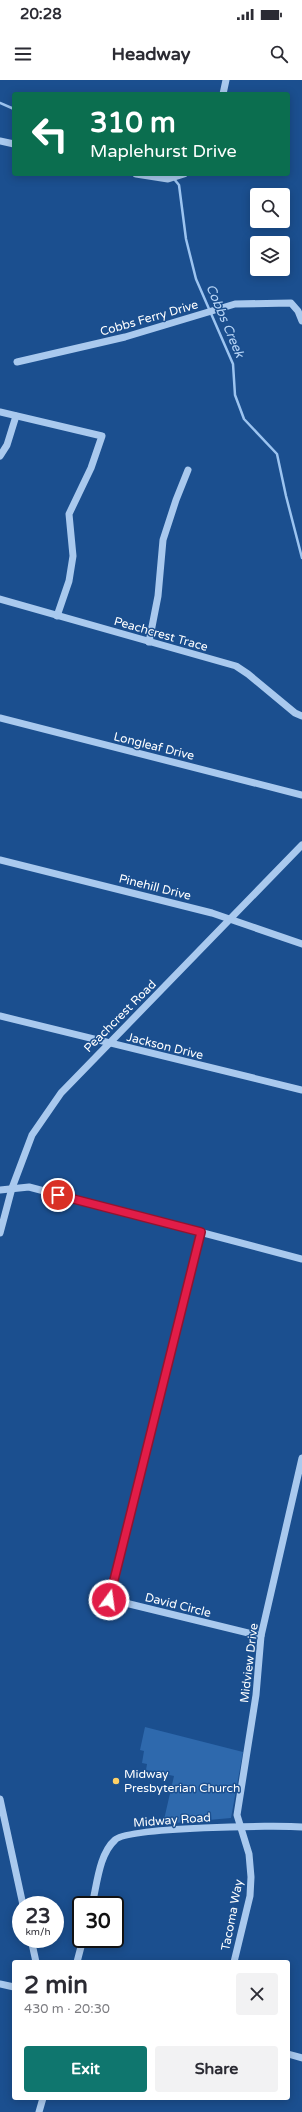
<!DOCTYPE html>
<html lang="en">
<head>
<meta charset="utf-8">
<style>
  :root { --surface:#fff; --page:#f2f2f3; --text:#2b2b33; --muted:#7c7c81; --accent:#0f766e }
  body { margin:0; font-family:"Varela Round",sans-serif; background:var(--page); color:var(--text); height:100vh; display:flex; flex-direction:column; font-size:15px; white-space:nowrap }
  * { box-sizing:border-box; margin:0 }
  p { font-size:13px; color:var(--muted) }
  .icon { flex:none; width:22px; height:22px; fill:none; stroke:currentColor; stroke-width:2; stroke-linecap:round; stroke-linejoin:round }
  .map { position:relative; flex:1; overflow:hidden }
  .drawer { position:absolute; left:12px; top:1880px; width:278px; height:140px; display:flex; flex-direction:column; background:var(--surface); border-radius:4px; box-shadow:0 2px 10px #0003 }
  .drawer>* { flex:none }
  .top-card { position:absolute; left:12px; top:12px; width:278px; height:84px; border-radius:4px; box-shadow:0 2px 10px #0003; background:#0b6e4f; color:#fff; overflow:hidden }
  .tools { position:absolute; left:250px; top:108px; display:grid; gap:8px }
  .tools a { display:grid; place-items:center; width:40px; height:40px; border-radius:4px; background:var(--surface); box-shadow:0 2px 10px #0003; font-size:20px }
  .speed { position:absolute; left:12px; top:1816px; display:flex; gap:8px; font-size:20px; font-weight:700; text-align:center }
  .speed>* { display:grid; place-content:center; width:52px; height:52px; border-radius:50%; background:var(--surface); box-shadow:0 2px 10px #0003; line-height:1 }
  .speed small { font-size:10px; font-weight:400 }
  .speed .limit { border:2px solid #111; border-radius:6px; background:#fff; color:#111 }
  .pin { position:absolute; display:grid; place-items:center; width:34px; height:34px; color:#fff; margin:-17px; border:2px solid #fff; border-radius:50%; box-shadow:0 1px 4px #0007 }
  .me { position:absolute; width:44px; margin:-22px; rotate:14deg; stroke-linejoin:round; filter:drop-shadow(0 0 3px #0008) }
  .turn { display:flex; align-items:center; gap:14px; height:84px; padding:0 12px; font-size:18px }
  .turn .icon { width:52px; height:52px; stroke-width:2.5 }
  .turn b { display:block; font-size:28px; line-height:34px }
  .round { display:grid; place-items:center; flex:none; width:42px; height:42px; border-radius:4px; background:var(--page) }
  .overview { display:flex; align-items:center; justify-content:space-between; height:68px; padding:0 12px }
  h1 { font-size:24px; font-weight:700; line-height:30px }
  .cta { display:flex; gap:8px; margin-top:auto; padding:8px 12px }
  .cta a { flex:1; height:46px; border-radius:4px; background:var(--accent); color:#fff; font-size:16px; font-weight:700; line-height:46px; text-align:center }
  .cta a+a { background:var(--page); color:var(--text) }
  .status { display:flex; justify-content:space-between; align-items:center; height:28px; padding:0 20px; background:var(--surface); direction:ltr }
  .status svg { height:11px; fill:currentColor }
  header { display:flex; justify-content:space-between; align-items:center; height:52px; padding:0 12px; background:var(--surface); font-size:18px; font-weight:700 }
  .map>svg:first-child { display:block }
  .green { fill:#2e69ad }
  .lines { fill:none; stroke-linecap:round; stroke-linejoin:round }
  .stream { stroke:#9cc4f0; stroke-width:2.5 }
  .minor { stroke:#a9c9ee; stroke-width:7 }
  .route-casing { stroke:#92132f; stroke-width:10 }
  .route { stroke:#e11d48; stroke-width:7 }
  .poi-dot { fill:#ffd166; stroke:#1b4f8f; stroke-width:1.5 }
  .labels { text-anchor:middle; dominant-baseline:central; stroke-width:3; stroke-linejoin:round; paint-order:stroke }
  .street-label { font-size:12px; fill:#fff; stroke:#1b4f8f }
  .poi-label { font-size:12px; fill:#fff; stroke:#1b4f8f; text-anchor:start }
  .water-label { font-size:13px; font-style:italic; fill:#b5d3f5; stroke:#1b4f8f }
</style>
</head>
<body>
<div class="status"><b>20:28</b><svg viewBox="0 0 49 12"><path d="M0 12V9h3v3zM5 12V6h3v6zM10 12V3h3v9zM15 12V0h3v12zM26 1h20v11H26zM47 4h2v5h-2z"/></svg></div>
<header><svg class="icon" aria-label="menu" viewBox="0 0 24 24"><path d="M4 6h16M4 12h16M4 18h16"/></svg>Headway<svg class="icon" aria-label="search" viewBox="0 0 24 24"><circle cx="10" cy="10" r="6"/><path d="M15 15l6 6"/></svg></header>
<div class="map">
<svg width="302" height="2032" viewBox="0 0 302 2032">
  <rect width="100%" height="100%" fill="#1b4f8f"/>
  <polygon class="green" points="145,1647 243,1672 231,1738 163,1744 174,1696 146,1690 147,1684 142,1683 144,1671 140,1670"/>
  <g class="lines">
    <g class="stream">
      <polyline points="0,23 14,29"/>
      <polyline points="170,94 179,105 186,159 196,199 233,284 235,315 244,339 277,374 286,416 302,478"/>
    </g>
    <g class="minor">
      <polyline points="223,14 226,0"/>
      <polyline points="0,61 14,64"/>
      <polyline points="136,94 168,99 184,94"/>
      <polyline points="17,282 125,257 235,224 291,223 298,231 302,241"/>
      <polyline points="0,332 102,356 91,388 69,434 73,476 69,501 57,536"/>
      <polyline points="0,376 7,365 16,336"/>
      <polyline points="0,519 236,586 248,594 295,633 302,636"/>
      <polyline points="149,562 158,516 163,460 176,420 188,390"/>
      <polyline points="0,638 302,715"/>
      <polyline points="0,780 212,833 302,864"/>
      <polyline points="0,936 302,1010"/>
      <polyline points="0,1110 29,1107 302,1179"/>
      <polyline points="201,1152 109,1519 261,1556"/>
      <polyline points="0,1153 12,1108 32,1055 61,1013 302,765"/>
      <polyline points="0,1719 23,1825"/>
      <path d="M92,1825C97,1805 99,1774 115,1760C127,1747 278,1745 302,1747"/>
      <polyline points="31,1859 36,1882"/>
      <polyline points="77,1882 83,1859"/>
      <polyline points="234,1882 250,1816 251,1797 249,1774 237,1735 256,1615 261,1556 302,1378"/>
      <polyline points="0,1904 14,1907"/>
      <polyline points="288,1974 302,1978"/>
      <polyline points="39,2032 43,2018"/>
    </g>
  </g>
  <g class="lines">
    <g class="route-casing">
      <polyline id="route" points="58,1115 201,1152 109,1520"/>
    </g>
    <use href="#route" class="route"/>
  </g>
  <circle class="poi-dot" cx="116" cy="1701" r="4"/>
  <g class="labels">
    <g class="street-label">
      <text transform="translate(149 238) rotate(-16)">Cobbs Ferry Drive</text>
      <text transform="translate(161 554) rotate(16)">Peachcrest Trace</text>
      <text transform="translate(154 666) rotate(14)">Longleaf Drive</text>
      <text transform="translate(155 807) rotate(14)">Pinehill Drive</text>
      <text transform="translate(120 936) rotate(-45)">Peachcrest Road</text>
      <text transform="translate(165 966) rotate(14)">Jackson Drive</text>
      <text transform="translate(178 1525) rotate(14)">David Circle</text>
      <text transform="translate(249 1583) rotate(-83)">Midview Drive</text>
      <text transform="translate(172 1740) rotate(-4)">Midway Road</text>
      <text transform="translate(232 1835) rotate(-79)">Tacoma Way</text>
    </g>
    <g class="poi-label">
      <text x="124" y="1694">Midway<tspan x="124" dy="14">Presbyterian Church</tspan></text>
    </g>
    <g class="water-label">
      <text transform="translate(225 241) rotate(67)">Cobbs Creek</text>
    </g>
  </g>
</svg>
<div class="tools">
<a><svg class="icon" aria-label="search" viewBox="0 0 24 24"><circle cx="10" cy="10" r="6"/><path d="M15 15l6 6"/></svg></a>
<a><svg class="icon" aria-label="layers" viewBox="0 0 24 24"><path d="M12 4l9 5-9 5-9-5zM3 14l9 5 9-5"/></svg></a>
</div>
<div class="speed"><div>23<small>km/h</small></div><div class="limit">30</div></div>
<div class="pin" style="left:58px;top:1115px;background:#d93025"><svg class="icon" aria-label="arrive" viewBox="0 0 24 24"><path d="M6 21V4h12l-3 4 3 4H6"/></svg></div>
<svg class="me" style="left:109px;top:1520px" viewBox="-20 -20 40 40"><circle r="17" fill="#e11d48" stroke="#fff" stroke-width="3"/><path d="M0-11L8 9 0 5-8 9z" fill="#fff"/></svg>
<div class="top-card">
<div class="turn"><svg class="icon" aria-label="left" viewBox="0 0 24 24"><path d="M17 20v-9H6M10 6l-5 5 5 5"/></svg><div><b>310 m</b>Maplehurst Drive</div></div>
</div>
<section class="drawer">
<div class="overview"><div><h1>2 min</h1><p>430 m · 20:30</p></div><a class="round"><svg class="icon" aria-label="close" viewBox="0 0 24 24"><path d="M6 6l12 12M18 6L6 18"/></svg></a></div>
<div class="cta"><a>Exit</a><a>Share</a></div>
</section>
</div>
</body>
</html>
